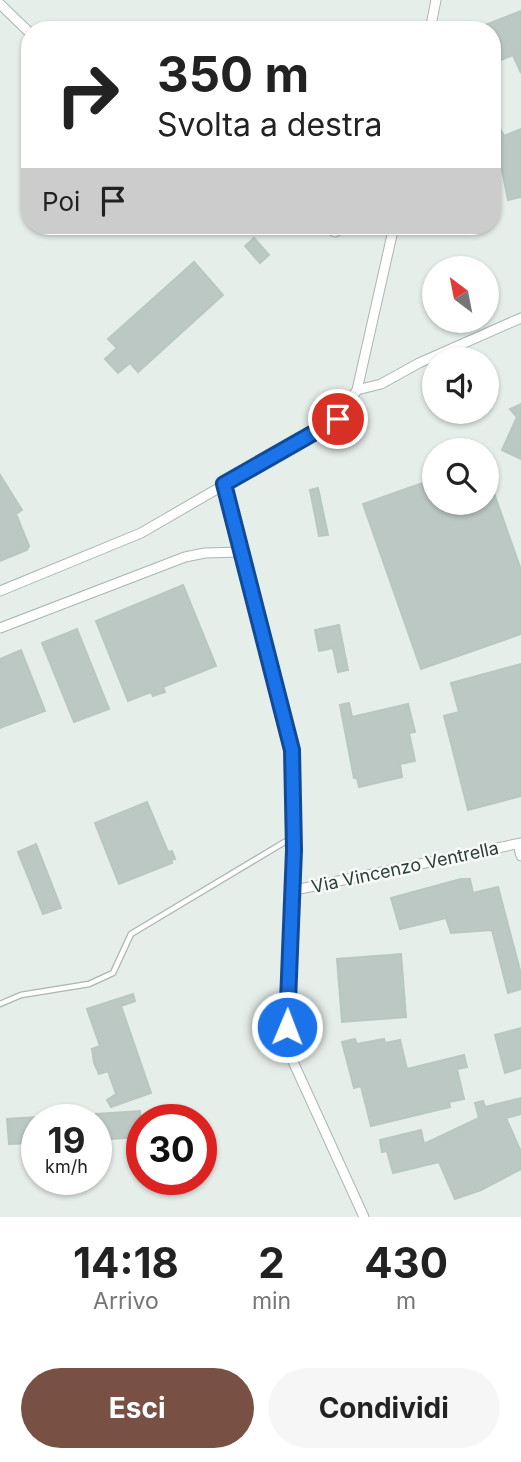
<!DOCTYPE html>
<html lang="it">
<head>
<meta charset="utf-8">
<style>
  :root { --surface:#fff; --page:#f6f6f6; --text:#222; --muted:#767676; --accent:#795044 }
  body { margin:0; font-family:Inter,sans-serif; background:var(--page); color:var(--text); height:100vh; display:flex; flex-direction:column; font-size:26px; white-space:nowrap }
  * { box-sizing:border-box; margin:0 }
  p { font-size:23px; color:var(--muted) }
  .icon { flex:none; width:38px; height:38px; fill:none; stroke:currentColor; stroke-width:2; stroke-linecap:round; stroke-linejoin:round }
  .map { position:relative; height:1217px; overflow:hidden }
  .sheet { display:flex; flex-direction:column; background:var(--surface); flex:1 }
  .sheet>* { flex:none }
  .top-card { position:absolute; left:21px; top:21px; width:480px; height:214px; border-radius:28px; box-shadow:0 2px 5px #0004; background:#fff; color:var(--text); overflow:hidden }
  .needle { width:46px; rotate:328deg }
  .tools { position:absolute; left:422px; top:256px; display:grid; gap:14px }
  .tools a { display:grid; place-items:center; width:77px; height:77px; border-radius:50%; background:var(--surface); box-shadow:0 2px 5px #0004; font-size:35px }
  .speed { position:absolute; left:21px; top:1104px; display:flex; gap:14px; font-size:35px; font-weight:700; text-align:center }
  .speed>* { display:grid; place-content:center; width:91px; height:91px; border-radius:50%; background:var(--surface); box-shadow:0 2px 5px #0004; line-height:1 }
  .speed small { font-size:18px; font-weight:400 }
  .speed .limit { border:10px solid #d22; background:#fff; color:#111 }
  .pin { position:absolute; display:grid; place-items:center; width:60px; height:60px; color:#fff; margin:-30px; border:4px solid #fff; border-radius:50%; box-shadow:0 2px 7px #0007 }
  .me { position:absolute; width:77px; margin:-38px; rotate:1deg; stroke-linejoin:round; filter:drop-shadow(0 0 5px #0008) }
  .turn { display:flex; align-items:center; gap:24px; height:147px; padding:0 21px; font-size:32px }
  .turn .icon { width:91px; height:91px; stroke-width:2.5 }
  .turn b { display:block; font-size:49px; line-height:60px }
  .then { display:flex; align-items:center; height:66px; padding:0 21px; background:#0003; gap:14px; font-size:26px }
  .eta { display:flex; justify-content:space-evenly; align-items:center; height:119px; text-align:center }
  .eta b { font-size:42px; font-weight:700; line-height:49px }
  .cta { display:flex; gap:14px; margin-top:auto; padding:14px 21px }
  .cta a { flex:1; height:80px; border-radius:42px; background:var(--accent); color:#fff; font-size:28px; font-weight:700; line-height:80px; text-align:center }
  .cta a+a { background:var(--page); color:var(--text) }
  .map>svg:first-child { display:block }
  .building { fill:#bcc8c3; stroke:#b9c7c1; stroke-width:2 }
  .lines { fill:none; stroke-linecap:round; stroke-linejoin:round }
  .service-casing { stroke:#a9b6b1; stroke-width:7 }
  .minor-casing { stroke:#a9b6b1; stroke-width:11 }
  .service { stroke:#fff; stroke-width:4.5 }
  .minor { stroke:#fff; stroke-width:9 }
  .route-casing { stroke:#114b97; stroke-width:18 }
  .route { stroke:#1a73e8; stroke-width:12 }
  .labels { text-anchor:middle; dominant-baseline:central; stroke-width:5; stroke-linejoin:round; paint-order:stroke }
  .street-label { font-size:18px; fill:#273e37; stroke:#f7faf8 }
</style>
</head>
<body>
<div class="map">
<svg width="521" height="1217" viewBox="0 0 521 1217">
  <rect width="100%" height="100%" fill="#e6eeea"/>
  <g class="building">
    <polygon points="521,11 521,73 513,55 492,64 492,30 475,29"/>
    <polygon points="494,117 504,136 521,129 521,197 508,200 492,120"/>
    <polygon points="254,238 269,255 260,263 245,246"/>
    <polygon points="194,262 223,295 138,372 130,363 118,373 105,359 117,348 108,339"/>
    <polygon points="521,404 521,459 502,450 517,417 510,409"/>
    <polygon points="0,475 22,510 16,514 29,546 27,550 0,561"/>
    <polygon points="488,476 521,570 521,634 421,669 363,504 434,479 434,502 486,502"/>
    <polygon points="318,488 328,535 319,536 310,490"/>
    <polygon points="183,585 216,666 163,687 165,692 153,696 151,692 128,701 96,621"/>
    <polygon points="339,625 348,670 338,672 333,648 319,651 315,630"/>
    <polygon points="77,629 109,709 74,722 42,643"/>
    <polygon points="21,650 45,711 0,728 0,659"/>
    <polygon points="521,664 521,796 468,810 444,716 459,712 451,683"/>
    <polygon points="349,703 352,717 408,704 415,732 409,733 415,761 400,764 402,777 359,787 357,778 354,778 340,705"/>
    <polygon points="147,802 168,852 172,851 175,859 171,860 172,863 119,884 95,823"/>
    <polygon points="36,844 61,908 43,914 18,852"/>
    <polygon points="461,879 470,879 473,893 498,887 521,974 521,989 508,993 492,930 451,933 446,918 400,929 391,898"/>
    <polygon points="401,954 406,1017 342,1022 337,959"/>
    <polygon points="133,994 135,1001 121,1006 151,1093 111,1107 107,1100 116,1094 108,1071 99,1074 94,1063 92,1049 100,1046 87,1009"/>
    <polygon points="521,1028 521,1068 505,1073 495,1035"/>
    <polygon points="355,1039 357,1044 384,1039 385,1043 400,1040 407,1069 464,1055 467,1067 457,1069 464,1099 449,1102 450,1107 371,1126 361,1086 354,1088 342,1042"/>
    <polygon points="521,1098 521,1114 506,1118 521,1152 521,1169 481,1190 455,1199 439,1162 393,1173 387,1151 382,1152 380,1140 421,1130 424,1144 479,1118 475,1103 483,1101 485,1107"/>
    <polygon points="140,1111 141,1137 96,1140 96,1114"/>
    <polygon points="37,1117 37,1143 9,1144 7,1119"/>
  </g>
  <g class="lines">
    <g class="service-casing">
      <polyline id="service" points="0,1004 21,995 89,984 113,973 131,934 293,837"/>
    </g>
    <g class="minor-casing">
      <g id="minor">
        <polyline points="0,4 30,33"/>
        <polyline points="430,30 436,0"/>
        <polyline points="324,226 335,232 347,226"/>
        <polyline points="357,390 381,384 419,363 521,318"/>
        <polyline points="224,484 292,750 294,850 287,1027 290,1055 364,1217"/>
        <polyline points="0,591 141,533 338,419 357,390 394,226"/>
        <polyline points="0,628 185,557 205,553 241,552"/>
        <polyline points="518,844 521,856"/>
        <polyline points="290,891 521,843"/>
      </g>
    </g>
    <use href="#service" class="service"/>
    <use href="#minor" class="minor"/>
  </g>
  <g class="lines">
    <g class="route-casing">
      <polyline id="route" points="287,1027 294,850 292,750 224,484 338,419"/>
    </g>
    <use href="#route" class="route"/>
  </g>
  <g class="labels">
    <g class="street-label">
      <text transform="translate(405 867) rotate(-12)">Via Vincenzo Ventrella</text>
    </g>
  </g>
</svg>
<div class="tools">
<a><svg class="needle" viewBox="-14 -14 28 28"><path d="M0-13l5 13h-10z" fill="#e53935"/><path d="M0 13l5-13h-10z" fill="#767676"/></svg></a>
<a><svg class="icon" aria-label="sound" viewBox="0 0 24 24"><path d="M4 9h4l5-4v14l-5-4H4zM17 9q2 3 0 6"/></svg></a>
<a><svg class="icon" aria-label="search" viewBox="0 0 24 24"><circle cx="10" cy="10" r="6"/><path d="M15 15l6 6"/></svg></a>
</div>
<div class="speed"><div>19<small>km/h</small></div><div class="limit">30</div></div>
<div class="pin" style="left:338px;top:419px;background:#d93025"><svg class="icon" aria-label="arrive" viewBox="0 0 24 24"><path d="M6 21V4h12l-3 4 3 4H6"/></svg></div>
<svg class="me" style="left:287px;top:1027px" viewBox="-20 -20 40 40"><circle r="17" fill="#1a73e8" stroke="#fff" stroke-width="3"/><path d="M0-11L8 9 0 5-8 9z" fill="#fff"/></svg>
<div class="top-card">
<div class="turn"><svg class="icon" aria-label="right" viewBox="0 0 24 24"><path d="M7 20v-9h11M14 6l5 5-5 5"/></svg><div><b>350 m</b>Svolta a destra</div></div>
<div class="then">Poi<svg class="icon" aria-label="arrive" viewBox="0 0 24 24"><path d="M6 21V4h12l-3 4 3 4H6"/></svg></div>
</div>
</div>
<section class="sheet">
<div class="eta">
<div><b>14:18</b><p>Arrivo</p></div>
<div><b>2</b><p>min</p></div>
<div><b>430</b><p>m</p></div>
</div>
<div class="cta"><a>Esci</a><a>Condividi</a></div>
</section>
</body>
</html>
